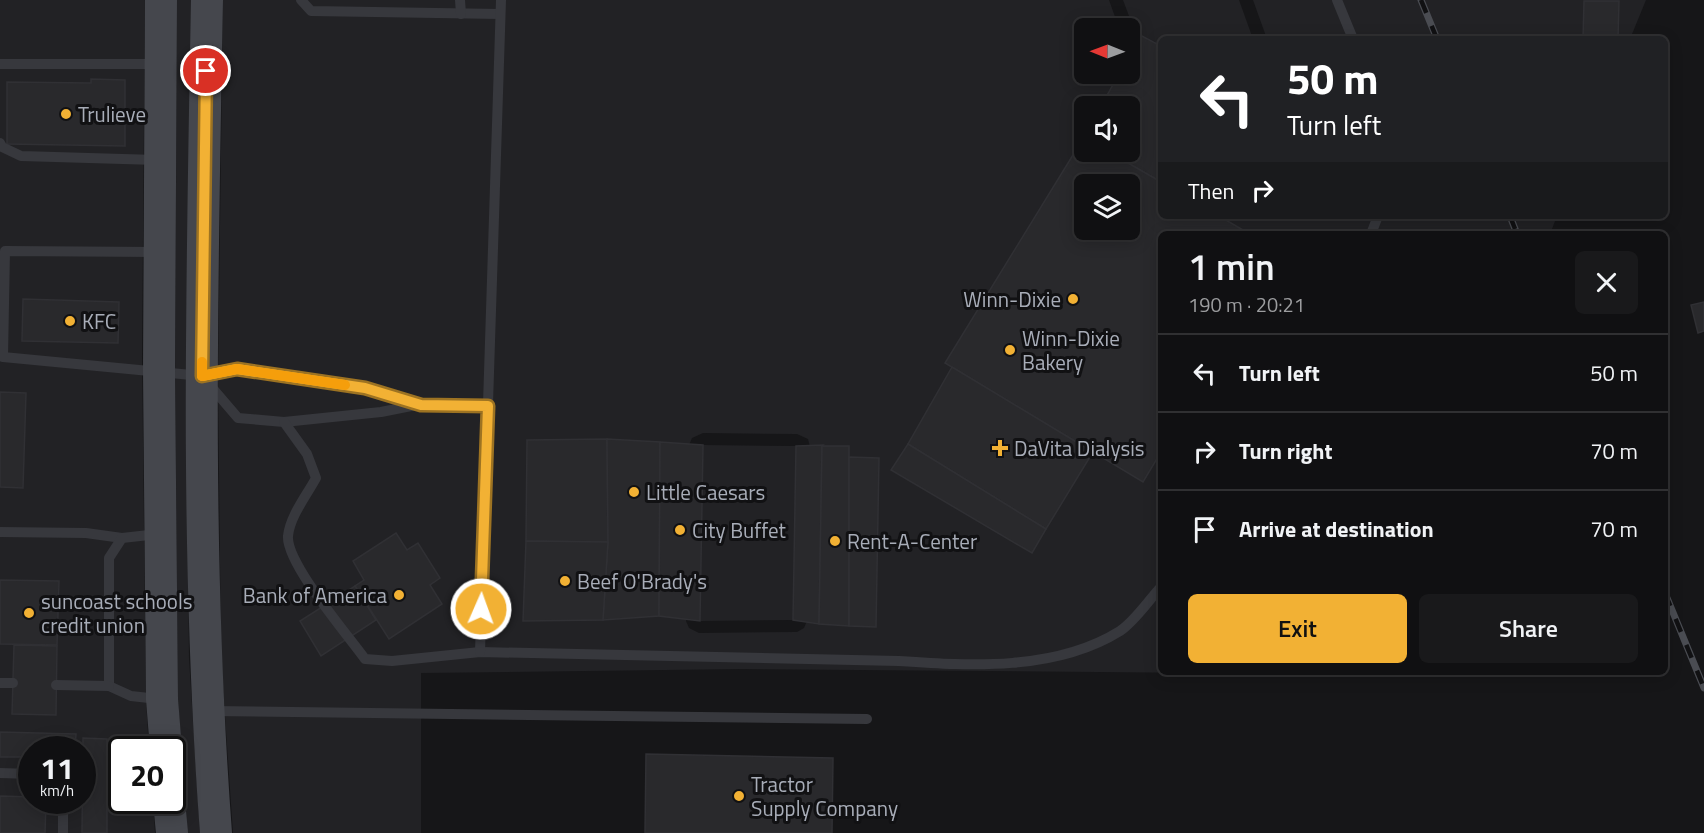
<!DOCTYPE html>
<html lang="en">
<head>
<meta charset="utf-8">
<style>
  :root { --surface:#101012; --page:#19191b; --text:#f1f3f6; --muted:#9c9d9f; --line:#303032; --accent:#f2b134 }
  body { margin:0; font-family:"Titillium Web",sans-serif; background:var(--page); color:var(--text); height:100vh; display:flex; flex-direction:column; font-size:22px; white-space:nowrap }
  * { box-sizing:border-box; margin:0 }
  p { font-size:20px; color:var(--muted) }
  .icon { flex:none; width:33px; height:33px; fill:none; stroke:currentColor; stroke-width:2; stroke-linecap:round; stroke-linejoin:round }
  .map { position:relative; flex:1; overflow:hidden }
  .details { position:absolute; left:1158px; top:231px; width:510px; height:444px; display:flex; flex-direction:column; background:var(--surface); border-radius:9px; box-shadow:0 3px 15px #0003,0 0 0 2px var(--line) }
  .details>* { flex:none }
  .banner { position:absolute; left:1158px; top:36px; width:510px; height:183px; border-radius:9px; box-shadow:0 3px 15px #0003,0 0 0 2px var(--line); background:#202124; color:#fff; overflow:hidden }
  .needle { width:39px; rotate:271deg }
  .buttons { position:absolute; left:1074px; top:18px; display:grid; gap:12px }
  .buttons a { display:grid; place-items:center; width:66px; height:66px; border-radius:9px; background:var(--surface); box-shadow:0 3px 15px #0003,0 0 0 2px var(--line); font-size:30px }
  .speed { position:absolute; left:18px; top:736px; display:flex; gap:12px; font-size:30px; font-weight:700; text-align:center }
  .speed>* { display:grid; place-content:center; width:78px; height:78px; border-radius:50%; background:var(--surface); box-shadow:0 3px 15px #0003,0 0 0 2px var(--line); line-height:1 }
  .speed small { font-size:15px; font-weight:400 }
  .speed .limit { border:3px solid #111; border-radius:9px; background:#fff; color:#111 }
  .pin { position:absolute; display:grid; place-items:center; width:51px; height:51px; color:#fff; margin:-26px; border:3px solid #fff; border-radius:50%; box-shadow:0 2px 6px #0007 }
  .me { position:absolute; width:66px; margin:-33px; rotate:2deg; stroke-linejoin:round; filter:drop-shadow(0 0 4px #0008) }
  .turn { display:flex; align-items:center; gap:21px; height:126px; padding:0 30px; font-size:27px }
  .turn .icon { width:78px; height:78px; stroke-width:2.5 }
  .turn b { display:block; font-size:42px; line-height:51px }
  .then { display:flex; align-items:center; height:57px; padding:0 30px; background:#0003; gap:12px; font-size:22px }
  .round { display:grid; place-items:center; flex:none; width:63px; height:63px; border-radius:9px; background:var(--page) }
  .summary { display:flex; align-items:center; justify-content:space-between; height:102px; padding:0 30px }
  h1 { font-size:36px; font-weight:600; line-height:45px }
  .cta { display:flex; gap:12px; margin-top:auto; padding:12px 30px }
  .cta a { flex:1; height:69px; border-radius:9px; background:var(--accent); color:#111; font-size:24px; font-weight:600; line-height:69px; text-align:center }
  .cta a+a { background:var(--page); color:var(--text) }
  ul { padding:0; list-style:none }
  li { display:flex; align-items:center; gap:18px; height:78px; padding:0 30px; border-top:2px solid var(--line) }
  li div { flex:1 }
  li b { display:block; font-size:22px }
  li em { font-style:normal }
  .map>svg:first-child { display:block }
  .built { fill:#222225; fill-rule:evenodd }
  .building { fill:#29292c; stroke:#303034; stroke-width:1.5; fill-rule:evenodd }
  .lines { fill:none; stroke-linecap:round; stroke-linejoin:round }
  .lane { stroke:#37383d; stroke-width:10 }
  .secondary { stroke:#45474d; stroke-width:32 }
  .rail-casing { stroke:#4a4c52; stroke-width:7 }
  .rail { stroke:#111113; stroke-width:4.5; stroke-dasharray:14; stroke-linecap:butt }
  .route-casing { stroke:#9d7322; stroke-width:15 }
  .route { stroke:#f2b134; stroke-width:10 }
  .slow { stroke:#f59e0b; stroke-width:10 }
  .poi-dot { fill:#f2b134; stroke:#111113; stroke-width:2 }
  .labels { text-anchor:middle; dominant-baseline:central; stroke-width:6; stroke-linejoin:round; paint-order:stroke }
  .poi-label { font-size:21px; fill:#a8adb8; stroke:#111113; text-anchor:start }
</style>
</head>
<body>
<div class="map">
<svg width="1704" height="833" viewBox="0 0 1704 833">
  <rect width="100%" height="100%" fill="#161618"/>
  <g class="built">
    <path d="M0,0H145L142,357L146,700L149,750H122V801H153L155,833H0ZM32,750H82V801H32Z"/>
    <polygon points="177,0 192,0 186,362 189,658 200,833 187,833 178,699 175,370"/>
    <path d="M223,0H1109L1119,28H1084V74H1130V43L1161,59V216H1557L1550,234H1161V672L1207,673L742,669L421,673V833H233L221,657L218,377ZM1084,106H1130V152H1084ZM1084,184H1130V230H1084ZM703,433L797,434L808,439L810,447L807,621L804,628L797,632L699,633L689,628L686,621L689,445L692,438Z"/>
    <polygon points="1123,0 1239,0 1253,39 1161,39 1161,45 1135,32"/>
    <polygon points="1253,0 1646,0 1630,39 1267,39"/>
    <polygon points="703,445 796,446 793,620 700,621"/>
  </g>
  <g class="building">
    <polygon points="1584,1 1619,1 1618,39 1583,39"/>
    <polygon points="1140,35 1161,46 1161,182 1109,152 1130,152 1130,106 1101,106 1119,74 1130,74 1130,54"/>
    <polygon points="91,79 125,80 125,146 7,144 7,82 91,83"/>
    <path d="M1084,137V152H1109L1161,182V216H1219L1250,234H1161V452L1143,482L945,363ZM1084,184H1130V230H1084Z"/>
    <polygon points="23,299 119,302 118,343 22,341"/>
    <polygon points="1704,302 1704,331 1698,333 1691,305"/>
    <polygon points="952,367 1093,452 1046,529 908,444"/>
    <polygon points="0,392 26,393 23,488 0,487"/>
    <polygon points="607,439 608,542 526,541 527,440"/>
    <polygon points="607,439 660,442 659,616 603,620 608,542"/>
    <polygon points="660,442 703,445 700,621 659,616"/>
    <polygon points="908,444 1046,529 1032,553 891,470"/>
    <polygon points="823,445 822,446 819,624 793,620 796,446"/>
    <polygon points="822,446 849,446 849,626 819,624"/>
    <polygon points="849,457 879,458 876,627 849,626"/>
    <polygon points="396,533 407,550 418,543 440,578 430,585 442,604 389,639 355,586 364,580 353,561"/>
    <polygon points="526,541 608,542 603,620 523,621"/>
    <polygon points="0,580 59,581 57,645 0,644"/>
    <polygon points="355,586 376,620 321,656 300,621"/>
    <polygon points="14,645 57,646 56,715 12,714"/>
    <polygon points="0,732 76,734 75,750 32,750 32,757 0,757"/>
    <polygon points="83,738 107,739 107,833 82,833"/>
    <polygon points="646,754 833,758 832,833 645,833"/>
    <polygon points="0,796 32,797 32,801 46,801 45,833 0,833"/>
  </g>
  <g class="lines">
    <g class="lane">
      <polyline points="301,0 311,11 500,14"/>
      <polyline points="460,0 461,14"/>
      <polyline points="1337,0 1353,39"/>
      <polyline points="0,64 160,64"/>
      <polyline points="0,143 2,147 21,156 157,160"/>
      <polyline points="1371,234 1378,216"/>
      <polyline points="156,252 5,251 3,357 202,376 237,369 365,388 421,404"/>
      <polyline points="208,383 238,418 284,422 381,412 421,404 488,406"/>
      <path d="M284,422L307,454L316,478C307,495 290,516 288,536C286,563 347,634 365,659L392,661L480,652L899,661C971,666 1056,671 1120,631C1135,621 1148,601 1161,587"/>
      <polyline points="0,532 86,533 122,538"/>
      <polyline points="158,534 122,538 109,558 109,686 131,696 158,699"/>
      <polyline points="480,652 501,0"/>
      <polyline points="0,683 13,683"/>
      <polyline points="56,685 109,686"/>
      <polyline points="210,711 867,719"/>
      <polyline points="0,773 32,774"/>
      <polyline points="63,833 63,801"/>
    </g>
    <g class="secondary">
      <polyline points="161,0 159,370 162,699 166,750"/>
      <path d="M207,0C202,278 195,556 216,833"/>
      <polyline points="169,801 172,833"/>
    </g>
    <g class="rail-casing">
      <g id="rail">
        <polyline points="1421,0 1437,39"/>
        <polyline points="1510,216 1517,234"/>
        <polyline points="1665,593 1704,688"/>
      </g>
    </g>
    <use href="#rail" class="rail"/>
  </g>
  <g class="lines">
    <g class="route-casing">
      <polyline id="route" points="206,71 202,376 237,369 365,388 421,405 488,406 481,609"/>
    </g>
    <use href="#route" class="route"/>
    <polyline class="slow" points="202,362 202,376 237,369 345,385"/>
  </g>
  <g class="poi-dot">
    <circle cx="66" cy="114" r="6"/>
    <circle cx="1073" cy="299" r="6"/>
    <circle cx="70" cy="321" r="6"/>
    <circle cx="1010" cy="350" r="6"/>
    <path d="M997 439h6v6h6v6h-6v6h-6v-6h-6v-6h6z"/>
    <circle cx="634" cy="492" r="6"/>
    <circle cx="680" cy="530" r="6"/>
    <circle cx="835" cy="541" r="6"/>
    <circle cx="565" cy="581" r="6"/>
    <circle cx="399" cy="595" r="6"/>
    <circle cx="29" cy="613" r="6"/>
    <circle cx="739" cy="796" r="6"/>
  </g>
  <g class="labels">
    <g class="poi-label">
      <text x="78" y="114">Trulieve</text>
      <text x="1061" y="299" text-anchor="end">Winn-Dixie</text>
      <text x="82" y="321">KFC</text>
      <text x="1022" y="338">Winn-Dixie<tspan x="1022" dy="24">Bakery</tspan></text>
      <text x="1014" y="448">DaVita Dialysis</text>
      <text x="646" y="492">Little Caesars</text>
      <text x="692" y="530">City Buffet</text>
      <text x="847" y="541">Rent-A-Center</text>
      <text x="577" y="581">Beef O'Brady's</text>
      <text x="387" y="595" text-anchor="end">Bank of America</text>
      <text x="41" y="601">suncoast schools<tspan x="41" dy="24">credit union</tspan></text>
      <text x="751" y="784">Tractor<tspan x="751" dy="24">Supply Company</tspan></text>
    </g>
  </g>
</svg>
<div class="buttons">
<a><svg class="needle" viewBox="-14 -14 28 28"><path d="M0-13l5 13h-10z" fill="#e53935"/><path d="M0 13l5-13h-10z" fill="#9c9d9f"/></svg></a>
<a><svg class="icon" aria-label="sound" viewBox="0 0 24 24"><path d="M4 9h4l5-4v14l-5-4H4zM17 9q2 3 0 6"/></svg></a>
<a><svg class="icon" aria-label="layers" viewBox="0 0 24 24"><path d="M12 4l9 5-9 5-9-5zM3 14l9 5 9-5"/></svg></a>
</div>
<div class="speed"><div>11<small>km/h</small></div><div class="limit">20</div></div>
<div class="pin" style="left:206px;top:71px;background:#d93025"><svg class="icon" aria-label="arrive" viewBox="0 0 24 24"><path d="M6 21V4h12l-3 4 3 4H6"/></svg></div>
<svg class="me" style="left:481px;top:609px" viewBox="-20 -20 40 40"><circle r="17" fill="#f2b134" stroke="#fff" stroke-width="3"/><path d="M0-11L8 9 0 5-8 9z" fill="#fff"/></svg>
<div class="banner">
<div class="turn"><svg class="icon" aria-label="left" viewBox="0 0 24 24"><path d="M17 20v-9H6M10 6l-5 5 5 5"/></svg><div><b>50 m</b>Turn left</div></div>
<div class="then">Then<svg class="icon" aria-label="right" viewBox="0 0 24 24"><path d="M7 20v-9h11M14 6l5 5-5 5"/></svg></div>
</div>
<section class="details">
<div class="summary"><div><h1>1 min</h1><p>190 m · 20:21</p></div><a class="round"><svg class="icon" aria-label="close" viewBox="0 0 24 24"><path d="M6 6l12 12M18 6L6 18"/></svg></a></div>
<ul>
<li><svg class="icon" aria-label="left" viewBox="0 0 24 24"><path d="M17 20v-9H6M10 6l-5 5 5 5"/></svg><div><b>Turn left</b></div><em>50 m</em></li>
<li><svg class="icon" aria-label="right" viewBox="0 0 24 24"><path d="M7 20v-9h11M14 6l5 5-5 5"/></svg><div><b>Turn right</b></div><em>70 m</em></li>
<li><svg class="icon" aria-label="arrive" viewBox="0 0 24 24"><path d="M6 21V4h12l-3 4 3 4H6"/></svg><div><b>Arrive at destination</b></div><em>70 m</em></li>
</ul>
<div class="cta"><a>Exit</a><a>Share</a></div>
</section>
</div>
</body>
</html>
